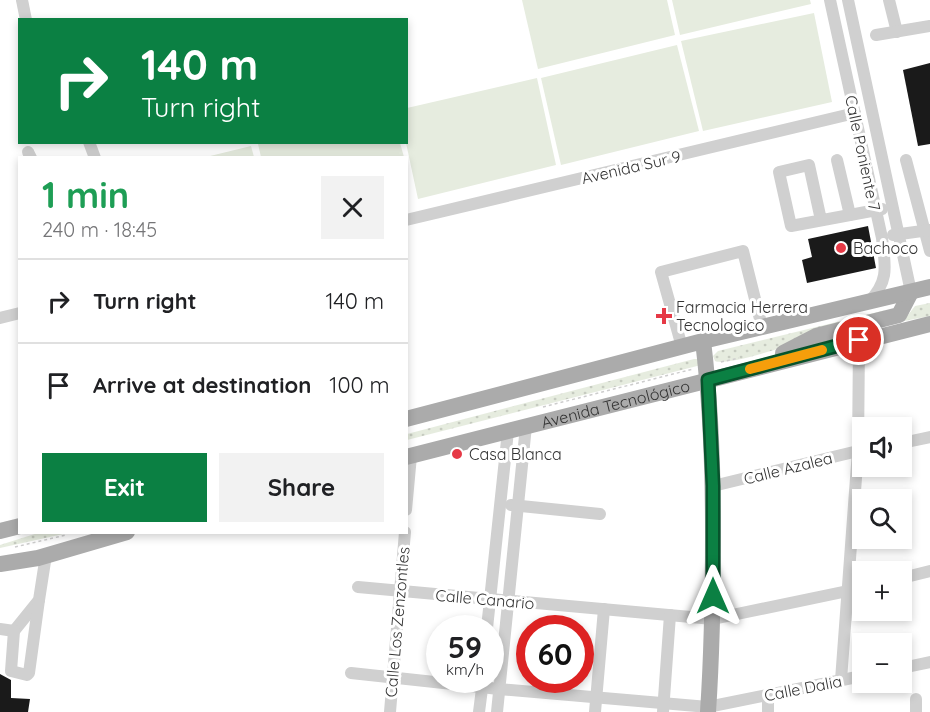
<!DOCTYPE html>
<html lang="en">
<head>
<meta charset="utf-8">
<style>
  :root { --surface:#fff; --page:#f2f2f2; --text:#202124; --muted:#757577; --line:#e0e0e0; --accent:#0b8043 }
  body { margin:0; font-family:Quicksand,sans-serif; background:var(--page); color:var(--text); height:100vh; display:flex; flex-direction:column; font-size:22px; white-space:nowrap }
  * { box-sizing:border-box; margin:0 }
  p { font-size:20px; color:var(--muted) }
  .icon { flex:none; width:33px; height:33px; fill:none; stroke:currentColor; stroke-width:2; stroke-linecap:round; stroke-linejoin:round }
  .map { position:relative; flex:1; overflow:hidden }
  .sheet { position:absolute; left:18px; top:156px; width:390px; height:378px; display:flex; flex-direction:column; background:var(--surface); border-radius:0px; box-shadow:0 3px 9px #0003 }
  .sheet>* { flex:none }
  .guide { position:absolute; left:18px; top:18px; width:390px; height:126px; border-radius:0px; box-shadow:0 3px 9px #0003; background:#0b8043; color:#fff; overflow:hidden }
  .buttons { position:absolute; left:852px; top:417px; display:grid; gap:12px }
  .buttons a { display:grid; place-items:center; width:60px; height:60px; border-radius:0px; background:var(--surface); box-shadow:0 3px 9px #0003; font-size:30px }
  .speed { position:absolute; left:426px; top:615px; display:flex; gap:12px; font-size:30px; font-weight:700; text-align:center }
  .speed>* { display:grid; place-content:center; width:78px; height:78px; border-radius:50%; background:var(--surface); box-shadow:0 3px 9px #0003; line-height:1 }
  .speed small { font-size:15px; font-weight:400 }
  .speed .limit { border:9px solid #d22; background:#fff; color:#111 }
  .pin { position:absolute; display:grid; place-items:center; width:51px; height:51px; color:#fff; margin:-26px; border:3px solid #fff; border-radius:50%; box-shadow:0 2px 6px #0007 }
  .me { position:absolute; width:66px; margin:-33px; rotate:0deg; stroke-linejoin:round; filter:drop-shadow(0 0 4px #0008) }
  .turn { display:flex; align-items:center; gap:21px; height:126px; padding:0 24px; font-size:27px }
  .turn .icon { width:78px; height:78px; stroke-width:2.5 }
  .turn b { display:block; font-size:42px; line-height:51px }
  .round { display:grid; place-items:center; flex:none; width:63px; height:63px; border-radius:0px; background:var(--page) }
  .head { display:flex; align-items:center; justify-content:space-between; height:102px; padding:0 24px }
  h1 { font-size:36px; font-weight:700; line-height:45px; color:#1e9e55 }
  .action { display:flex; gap:12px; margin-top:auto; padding:12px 24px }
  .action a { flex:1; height:69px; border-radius:0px; background:var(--accent); color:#fff; font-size:24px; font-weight:700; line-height:69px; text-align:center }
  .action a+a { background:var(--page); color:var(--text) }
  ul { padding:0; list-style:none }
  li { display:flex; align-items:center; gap:18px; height:84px; padding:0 24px; border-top:2px solid var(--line) }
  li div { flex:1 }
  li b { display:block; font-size:22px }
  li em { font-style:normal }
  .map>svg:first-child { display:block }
  .park { fill:url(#park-dots) }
  .pitch { fill:#e6ecdf }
  .building { fill:#1a1a1a }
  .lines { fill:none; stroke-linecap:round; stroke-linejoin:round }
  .path { stroke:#cdcdcd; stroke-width:1.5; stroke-dasharray:3 3; stroke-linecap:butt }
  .minor { stroke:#d0d0d0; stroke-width:12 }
  .major { stroke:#ababab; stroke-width:16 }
  .route-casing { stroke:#07532c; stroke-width:15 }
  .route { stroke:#0b8043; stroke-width:10 }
  .slow { stroke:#f59e0b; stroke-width:10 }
  .poi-dot { fill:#e63946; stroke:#fff; stroke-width:2 }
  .labels { text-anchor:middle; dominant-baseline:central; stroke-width:6; stroke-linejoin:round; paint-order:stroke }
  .street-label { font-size:16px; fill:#333; stroke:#fff }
  .poi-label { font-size:16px; fill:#333; stroke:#fff; text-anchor:start }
</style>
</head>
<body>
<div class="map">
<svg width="930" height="712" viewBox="0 0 930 712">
  <defs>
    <pattern id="park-dots" width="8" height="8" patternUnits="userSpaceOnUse" patternTransform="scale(1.5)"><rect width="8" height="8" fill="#e6ecdf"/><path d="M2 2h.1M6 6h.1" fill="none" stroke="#c6cbc0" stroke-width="1.8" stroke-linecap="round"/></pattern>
  </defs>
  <rect width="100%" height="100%" fill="#fff"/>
  <g class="park">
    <polygon points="930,303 930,316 894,323 908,315 915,306"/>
    <path d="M886,310C861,320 733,369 715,361L713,356L718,351Z"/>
    <polygon points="694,359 700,359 701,365 407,440 407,434"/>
    <polygon points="41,532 68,533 0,548 0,545"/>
  </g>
  <g class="pitch">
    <polygon points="522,0 667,0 675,35 538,69"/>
    <polygon points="672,0 810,0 811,4 680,35"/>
    <polygon points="814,13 832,102 703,131 681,41"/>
    <polygon points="677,45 699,131 561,165 541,78"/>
    <polygon points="537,78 556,165 418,199 406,143 407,108"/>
    <polygon points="266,142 400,143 404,157 261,157 258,144"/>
    <polygon points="251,146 254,157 206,157"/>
  </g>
  <g class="building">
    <polygon points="930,63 930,144 918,146 903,70"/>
    <polygon points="868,226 876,268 807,283 802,260 812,257 808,239"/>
    <polygon points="0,674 11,680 11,698 30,699 28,712 0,712"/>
  </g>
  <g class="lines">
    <g class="path">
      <polyline points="721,362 739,358"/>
      <polyline points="543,407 693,369"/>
      <polyline points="15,547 66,535"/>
    </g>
    <g class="minor">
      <polyline points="22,0 26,20"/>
      <path d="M830,0L882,238C885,265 890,280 869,302"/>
      <polyline points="848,0 911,292"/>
      <polyline points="889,0 897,32"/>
      <polyline points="876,35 930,26"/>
      <polyline points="89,142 95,158"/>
      <polyline points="28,152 31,158"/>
      <polyline points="837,160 850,215"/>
      <polyline points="906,160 930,251"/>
      <polyline points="406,220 855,113"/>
      <polyline points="821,220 809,165 779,172 791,226 882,209"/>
      <polyline points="893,235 930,230"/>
      <polyline points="0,318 20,313"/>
      <polyline points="682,347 661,272 743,251 762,327"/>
      <polyline points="902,443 930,437"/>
      <polyline points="713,486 862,450"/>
      <polyline points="511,505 600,514"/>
      <polyline points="406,510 411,456"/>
      <polyline points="902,578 930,571"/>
      <polyline points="358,587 713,619 862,588"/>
      <polyline points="487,628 508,431"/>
      <polyline points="0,629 14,631 39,600 46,555"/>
      <polyline points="14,631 11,671 27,675 29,673 39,600"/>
      <polyline points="902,668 930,662"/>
      <polyline points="351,673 499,689 708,707 862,676"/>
      <polyline points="841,680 858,451 859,340"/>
      <polyline points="390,712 405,532"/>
      <polyline points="479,712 483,681"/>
      <polyline points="497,712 526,426"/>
      <polyline points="595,712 604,609"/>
      <polyline points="663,712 670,615"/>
      <polyline points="768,712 768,694"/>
      <polyline points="916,712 916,699"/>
    </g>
    <g class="major">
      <path d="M703,341C711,405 713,469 713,533C713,593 712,652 708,712"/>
      <polyline points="783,353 816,336 899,315 911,292"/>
      <polyline points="406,419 703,341 930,287"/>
      <path id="s1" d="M406,457L930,324"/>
      <polyline points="0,531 20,526"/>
      <polyline points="0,564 38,558 127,532"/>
    </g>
  </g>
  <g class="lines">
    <g class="route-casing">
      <polyline id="route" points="713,596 713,486 708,380 859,340"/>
    </g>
    <use href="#route" class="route"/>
    <polyline class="slow" points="750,369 822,350"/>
  </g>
  <g class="poi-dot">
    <circle cx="841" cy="248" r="6"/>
    <path d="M661 307h6v6h6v6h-6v6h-6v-6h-6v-6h6z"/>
    <circle cx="457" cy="454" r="6"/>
  </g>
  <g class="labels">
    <g class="street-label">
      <text transform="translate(863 153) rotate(78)">Calle Poniente 7</text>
      <text transform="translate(631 167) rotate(-13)">Avenida Sur 9</text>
      <text stroke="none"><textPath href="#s1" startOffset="216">Avenida Tecnológico</textPath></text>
      <text transform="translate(788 468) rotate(-14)">Calle Azalea</text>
      <text transform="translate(485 599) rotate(5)">Calle Canario</text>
      <text transform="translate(397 622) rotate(-85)">Calle Los Zenzontles</text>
      <text transform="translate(803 688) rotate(-11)">Calle Dalia</text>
    </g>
    <g class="poi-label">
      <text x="853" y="248">Bachoco</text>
      <text x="676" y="307">Farmacia Herrera<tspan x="676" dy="18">Tecnologico</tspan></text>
      <text x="469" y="454">Casa Blanca</text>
    </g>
  </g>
</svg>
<div class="buttons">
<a><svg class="icon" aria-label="sound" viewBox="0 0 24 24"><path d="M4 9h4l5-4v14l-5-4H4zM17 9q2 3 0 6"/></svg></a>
<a><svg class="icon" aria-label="search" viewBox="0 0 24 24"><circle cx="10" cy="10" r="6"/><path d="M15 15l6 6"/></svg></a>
<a>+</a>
<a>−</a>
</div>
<div class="speed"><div>59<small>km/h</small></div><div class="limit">60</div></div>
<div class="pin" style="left:859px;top:340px;background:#d93025"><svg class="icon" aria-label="arrive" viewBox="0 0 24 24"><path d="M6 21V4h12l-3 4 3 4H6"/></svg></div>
<svg class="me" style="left:713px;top:596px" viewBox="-20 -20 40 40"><path d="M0-17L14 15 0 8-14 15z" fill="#0b8043" stroke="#fff" stroke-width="4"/></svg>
<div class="guide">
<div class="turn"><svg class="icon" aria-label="right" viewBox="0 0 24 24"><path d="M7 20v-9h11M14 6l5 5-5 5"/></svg><div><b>140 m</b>Turn right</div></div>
</div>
<section class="sheet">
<div class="head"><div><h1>1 min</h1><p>240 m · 18:45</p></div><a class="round"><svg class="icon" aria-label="close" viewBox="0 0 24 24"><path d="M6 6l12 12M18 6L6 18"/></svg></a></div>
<ul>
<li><svg class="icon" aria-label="right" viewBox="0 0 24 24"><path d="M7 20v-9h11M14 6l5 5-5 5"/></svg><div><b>Turn right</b></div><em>140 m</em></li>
<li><svg class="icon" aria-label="arrive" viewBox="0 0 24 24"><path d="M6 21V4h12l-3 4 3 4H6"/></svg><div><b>Arrive at destination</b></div><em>100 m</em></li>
</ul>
<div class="action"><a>Exit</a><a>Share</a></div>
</section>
</div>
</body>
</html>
